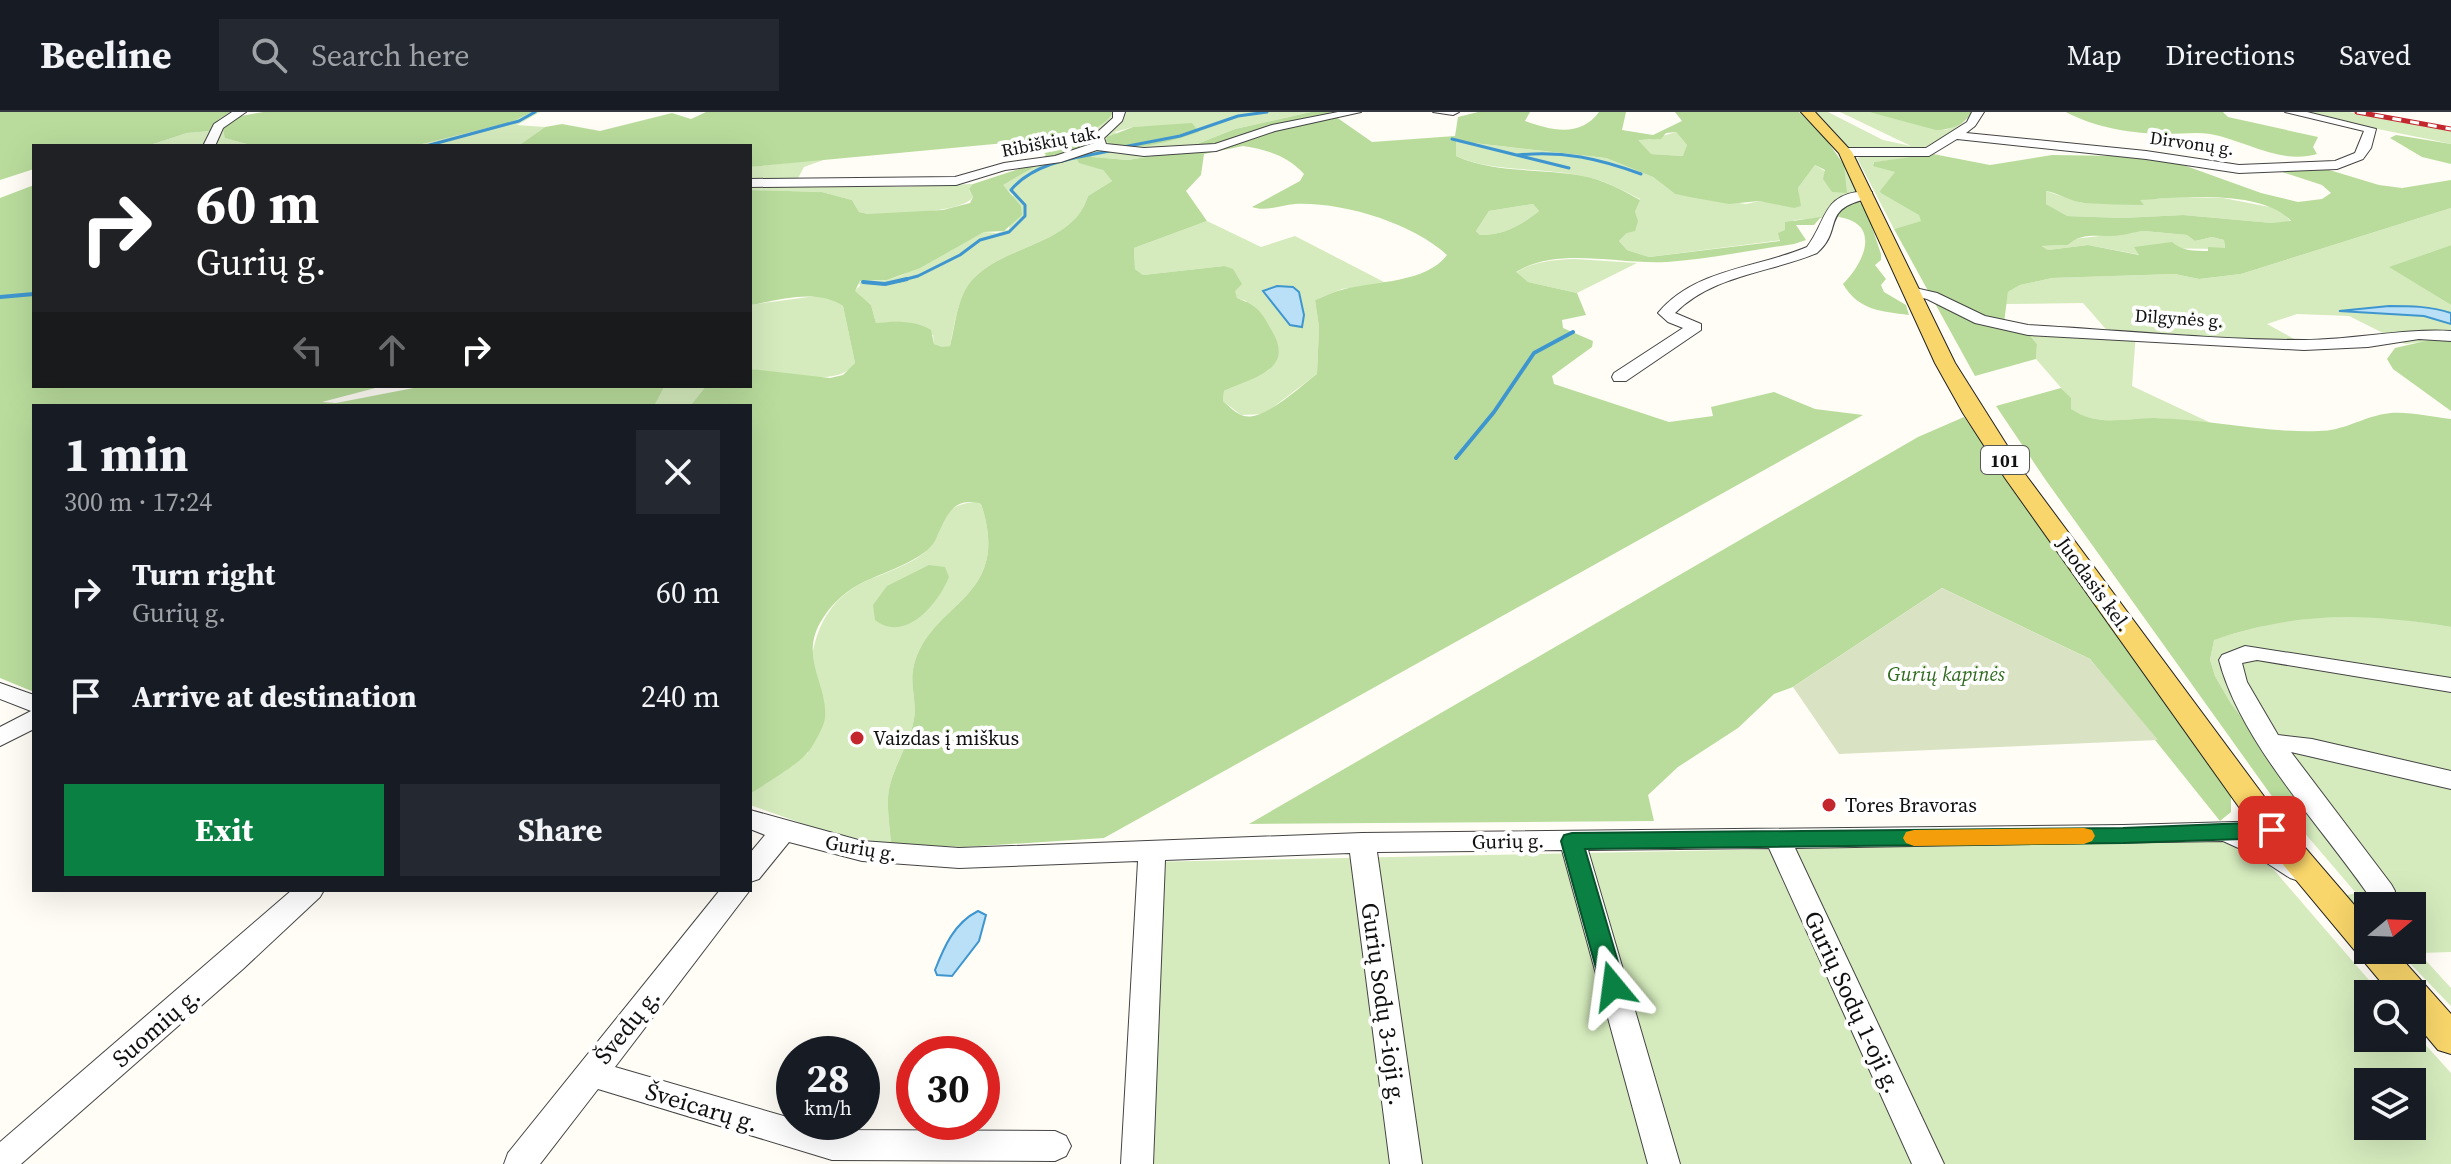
<!DOCTYPE html>
<html lang="en">
<head>
<meta charset="utf-8">
<style>
  :root { --surface:#171b24; --page:#242831; --text:#f1f3f6; --muted:#9ea1a6; --line:#363941; --accent:#0b8043 }
  body { margin:0; font-family:"Source Serif 4",serif; background:var(--page); color:var(--text); height:100vh; display:flex; flex-direction:column; font-size:30px; white-space:nowrap }
  * { box-sizing:border-box; margin:0 }
  p { font-size:26px; color:var(--muted) }
  .icon { flex:none; width:44px; height:44px; fill:none; stroke:currentColor; stroke-width:2; stroke-linecap:round; stroke-linejoin:round }
  .map { position:relative; flex:1; overflow:hidden }
  .drawer { position:absolute; left:32px; top:292px; width:720px; height:488px; display:flex; flex-direction:column; background:var(--surface); border-radius:0px; box-shadow:0 8px 32px #0002 }
  .drawer>* { flex:none }
  .banner { position:absolute; left:32px; top:32px; width:720px; height:244px; border-radius:0px; box-shadow:0 8px 32px #0002; background:#202124; color:#fff; overflow:hidden }
  .needle { width:52px; rotate:71deg }
  .controls { position:absolute; left:2354px; top:780px; display:grid; gap:16px }
  .controls a { display:grid; place-items:center; width:72px; height:72px; border-radius:0px; background:var(--surface); box-shadow:0 8px 32px #0002; font-size:40px }
  .speed { position:absolute; left:776px; top:924px; display:flex; gap:16px; font-size:40px; font-weight:700; text-align:center }
  .speed>* { display:grid; place-content:center; width:104px; height:104px; border-radius:50%; background:var(--surface); box-shadow:0 8px 32px #0002; line-height:1 }
  .speed small { font-size:20px; font-weight:400 }
  .speed .limit { border:12px solid #d22; background:#fff; color:#111 }
  .pin { position:absolute; display:grid; place-items:center; width:68px; height:68px; color:#fff; margin:-34px; border-radius:16px; box-shadow:0 4px 12px #0006 }
  .me { position:absolute; width:88px; margin:-44px; rotate:344deg; stroke-linejoin:round; filter:drop-shadow(0 0 6px #0008) }
  .turn { display:flex; align-items:center; gap:28px; height:168px; padding:0 32px; font-size:36px }
  .turn .icon { width:104px; height:104px; stroke-width:2.5 }
  .turn b { display:block; font-size:56px; line-height:68px }
  .lanes { display:flex; align-items:center; height:76px; padding:0 32px; background:#0003; justify-content:center; gap:40px; direction:ltr }
  .lanes .off { opacity:.35 }
  .round { display:grid; place-items:center; flex:none; width:84px; height:84px; border-radius:0px; background:var(--page) }
  .summary { display:flex; align-items:center; justify-content:space-between; height:136px; padding:0 32px }
  h1 { font-size:48px; font-weight:700; line-height:60px }
  .action { display:flex; gap:16px; margin-top:auto; padding:16px 32px }
  .action a { flex:1; height:92px; border-radius:0px; background:var(--accent); color:#fff; font-size:32px; font-weight:700; line-height:92px; text-align:center }
  .action a+a { background:var(--page); color:var(--text) }
  ul { padding:0; list-style:none }
  li { display:flex; align-items:center; gap:24px; height:104px; padding:0 32px }
  li div { flex:1 }
  li b { display:block; font-size:30px }
  li em { font-style:normal }
  header { display:flex; align-items:center; gap:48px; box-sizing:border-box; height:112px; padding:0 40px; background:var(--surface); border-bottom:2px solid var(--line) }
  header strong { font-size:38px }
  nav { display:flex; gap:44px; margin-inline-start:auto; font-size:28px }
  .search { width:560px; height:72px; background:var(--page); display:flex; align-items:center; gap:20px; box-sizing:border-box; padding:0 28px; border-radius:0px; color:var(--muted); font-size:30px }
  .map>svg:first-child { display:block }
  .green { fill:#d5ebbd; fill-rule:evenodd }
  .forest { fill:#b9dc9c; fill-rule:evenodd }
  .cemetery { fill:#d9e3c4 }
  .water { fill:#b9e0f7; stroke:#3f96cf; stroke-width:2 }
  .lines { fill:none; stroke-linecap:round; stroke-linejoin:round }
  .stream-far1 { stroke:#3f96cf; stroke-width:3 }
  .stream { stroke:#3f96cf; stroke-width:4 }
  .minor-casing { stroke:#444; stroke-width:2 }
  .major-casing { stroke:#222; stroke-width:2 }
  .minor { fill:#fff; fill-rule:evenodd }
  .major { fill:#f9d66b; fill-rule:evenodd }
  .rail-casing { stroke:#c4262e; stroke-width:5 }
  .rail { stroke:#fff; stroke-width:3; stroke-dasharray:9; stroke-linecap:butt }
  .route { fill:#0b8043; stroke:#07532c; stroke-width:2 }
  .slow { fill:#f59e0b }
  .poi-dot { fill:#c4262e; stroke:#fff; stroke-width:3 }
  .labels { text-anchor:middle; dominant-baseline:central; stroke-width:8; stroke-linejoin:round; paint-order:stroke }
  .far-street-label { font-size:18px; fill:#111; stroke:#fff }
  .shield { fill:#fff; stroke:#585858; stroke-width:2 }
  .shield-label { font-size:18px; font-weight:bold; fill:#111 }
  .street-label { font-size:20px; fill:#111; stroke:#fff }
  .park-label { font-size:20px; font-style:italic; fill:#2f6b1f; stroke:#fff }
  .poi-label { font-size:20px; fill:#111; stroke:#fff; text-anchor:start }
  .near-street-label { font-size:24px; fill:#111; stroke:#fff }
</style>
</head>
<body>
<header>
<strong>Beeline</strong>
<div class="search"><svg class="icon" aria-label="search" viewBox="0 0 24 24"><circle cx="10" cy="10" r="6"/><path d="M15 15l6 6"/></svg>Search here</div>
<nav><a>Map</a><a>Directions</a><a>Saved</a></nav>
</header>
<div class="map">
<svg width="2451" height="1052" viewBox="0 0 2451 1052">
  <rect width="100%" height="100%" fill="#fffdf5"/>
  <g class="green">
    <polygon points="532,0 540,0 517,13 545,15 518,34 414,34 512,10"/>
    <path d="M1113,0H1311L1235,17L1177,40L1128,48L1092,45L1081,29ZM1191,13L1198,20L1132,34L1123,35L1115,20L1133,15Z"/>
    <polygon points="1813,0 1828,0 1883,28 1911,34 1840,0 1869,0 1946,18 1966,9 1924,39 1859,38 1848,35"/>
    <path d="M2302,0H2349L2451,18V32C2402,21 2351,13 2302,0Z"/>
    <polygon points="223,18 226,26 254,34 147,34 187,21"/>
    <polygon points="1676,20 1687,33 1684,44 1650,42 1636,27 1649,28"/>
    <path d="M1455,29L1606,46L1653,65L1675,82L1746,92L1759,89L1783,92L1794,96L1799,85L1798,76L1815,53L1844,71V53L1865,94L1840,96L1839,105L1794,108L1781,128L1649,145L1627,138L1619,129L1627,121L1640,87C1622,78 1606,69 1587,65C1543,54 1497,62 1456,44Z"/>
    <polygon points="1866,43 1918,45 1874,50 1873,53 1896,60 1904,93 1919,102 1922,109 1894,117 1857,46"/>
    <path d="M829,46L804,55L795,72L899,75L973,72L969,78L973,85C963,101 888,103 868,102L859,100L852,88L822,80L750,78V55Z"/>
    <path d="M1078,46L1103,58L1112,69L1088,84C1073,133 1008,132 975,165C958,182 955,211 950,234L942,236L934,232L933,223L890,210L876,211L871,193L854,179L860,174L859,170L887,168L902,163L984,120L997,121L1009,117L1013,83L1002,73L1036,54Z"/>
    <polygon points="2046,79 2082,91 2184,85 2223,86 2280,97 2291,110 2272,111 2183,103 2122,106 2066,104 2046,92"/>
    <path d="M1533,92L1539,99C1520,114 1505,123 1480,123L1476,119L1489,99Z"/>
    <path d="M2451,96V133L2390,155L2451,193V227L2405,232L2349,204L2297,202L2267,212L2298,229L2136,221L2132,274L2211,311C2193,309 2174,307 2155,306C2124,306 2098,315 2070,297V286L2036,247L2037,232L2027,220L2111,223L2083,191L2006,192L2008,180L2020,173L2052,166L2175,162L2199,167L2241,162Z"/>
    <polygon points="1207,109 1261,135 1295,124 1386,171 1342,177 1315,188 1319,215 1317,262 1264,302 1241,303 1223,289 1224,279 1269,258 1246,189 1237,186 1224,154 1143,163 1135,157 1134,136"/>
    <polygon points="2144,119 2187,123 2195,129 2212,125 2224,128 2225,137 2135,136 2141,143 2088,133 2048,138 2039,134 2068,133 2073,127"/>
    <path d="M1575,147L1637,151L1577,181L1528,170L1515,161C1534,149 1553,148 1575,147Z"/>
    <path d="M816,184L833,187L843,194L855,251C839,277 777,261 750,257V193Z"/>
    <polygon points="663,274 706,274 690,294 654,294"/>
    <path d="M974,390L981,392C1014,490 926,489 913,558C910,573 917,591 914,607C910,631 894,653 889,677C886,693 890,715 891,732L832,722L750,693V682L808,641C810,580 798,504 862,471C882,461 911,454 927,438C949,418 933,395 974,390Z"/>
    <polygon points="2351,504 2381,504 2451,515 2451,840 2419,841 2451,876 2451,894 2397,838 2412,838 2412,794 2368,794 2368,810 2344,784 2356,781 2290,704 2313,703 2230,590 2215,564 2210,548 2214,527 2288,507"/>
    <path d="M2212,728C2236,732 2256,742 2274,758L2381,882H2368V926H2412V918L2451,961V1052H1121L1145,750ZM2368,970H2412V1014H2368Z"/>
  </g>
  <g class="forest">
    <polygon points="0,0 230,0 218,8 263,0 532,0 512,10 414,34 254,34 225,26 223,18 187,21 147,34 34,34 34,57 0,68"/>
    <path d="M706,0H1113C1107,14 1088,16 1081,29L1092,45L1128,48L1177,40L1235,17L1311,0H1329L1372,30L1455,24L1458,5L1478,0H1530L1525,9C1552,19 1581,25 1599,0H1626L1622,18L1653,23L1682,9L1675,0H1799L1826,27L1844,53L1847,81L1832,80L1823,67L1825,58L1815,53L1798,76L1801,94L1794,96L1759,89L1729,92L1695,86L1675,82L1653,65L1606,46L1456,29V44C1496,62 1541,56 1583,64C1604,68 1622,78 1640,88L1635,100L1638,109L1635,119L1627,121L1619,129L1627,138L1649,145L1780,129L1778,121L1785,118V110L1821,105L1814,113H1796L1806,128L1794,132C1752,138 1709,147 1667,150C1618,153 1559,134 1516,160L1528,170L1577,181L1586,203L1562,208L1563,216L1593,229L1592,235L1552,264L1554,272L1669,310L1713,304L1711,295L1774,280L1815,297L1863,303L1104,726L964,735L891,732C890,715 886,693 889,677C894,653 910,631 914,607C917,591 910,573 913,558C926,489 1014,490 981,392C952,383 945,407 936,427C926,449 879,461 858,473C842,482 829,495 820,511C800,547 828,573 825,606C824,615 814,632 809,639C798,653 766,671 750,682V294H690L706,274H750V257L830,266L843,263L855,251L843,194C817,176 780,188 750,193V78L822,80L852,88L859,100L868,102L943,98L970,91L973,85L969,77L973,72L1031,53L1046,43L1039,34L1016,30L750,55V34H518L545,15L562,12L600,19L672,1L691,7ZM1676,20L1687,33L1683,44L1651,42L1638,28L1661,27L1666,21ZM1243,34C1267,38 1287,43 1304,62L1300,69L1252,95C1265,100 1281,93 1295,92C1343,90 1412,111 1447,143C1426,171 1376,169 1345,177C1335,179 1325,184 1315,188L1319,215L1317,262C1301,274 1264,309 1244,304C1236,302 1229,294 1223,289L1224,279C1254,265 1295,258 1272,219C1261,199 1258,194 1237,186L1235,179L1242,172L1233,157L1224,154L1143,163L1135,157L1134,136L1207,109L1186,79L1201,63L1204,42ZM1077,47L1079,51L1103,58L1112,69L1088,84C1073,133 1008,132 975,165C957,182 956,211 950,234L942,235L934,232L931,218C915,208 894,209 876,211L871,193L855,179L860,169L887,168L920,156L984,120L1004,119L1022,103L1021,94L1003,73L1036,54ZM1533,92L1539,99C1520,114 1505,123 1480,123L1476,119L1489,99Z"/>
    <path d="M1869,0H1972C1965,13 1950,18 1936,18Z"/>
    <path d="M2066,0H2223L2228,5L2318,25L2313,35L2317,42C2280,53 2245,28 2210,22C2196,20 2181,22 2167,22C2133,22 2096,16 2066,0Z"/>
    <path d="M1192,11L1199,20C1174,28 1130,43 1106,29L1107,25L1133,15Z"/>
    <polygon points="2396,23 2451,32 2451,52 2422,45 2390,26"/>
    <path d="M1933,42L1990,53L2052,43L2119,44L2175,50L2261,81L2298,90L2322,87L2331,81L2322,73L2279,59L2326,57L2379,73L2402,76L2451,68V96L2241,162L2199,167L2175,162L2052,166L2020,173L2008,180L2004,211L2027,220L2037,232L2036,247L1975,264L1894,117L1921,109L1919,103L1881,81L1880,79L1895,60L1873,54L1874,50ZM2046,79C2058,81 2072,90 2084,91C2104,92 2123,93 2144,93L2140,88C2180,85 2263,77 2291,109L2272,111L2183,103L2122,106L2067,104L2046,92ZM2144,119L2187,123L2195,129L2212,125L2224,128L2225,136L2208,135V139C2194,139 2182,139 2172,130L2134,135L2139,143L2088,133L2048,138L2041,134L2068,133C2079,121 2097,124 2112,124C2121,124 2133,120 2144,119Z"/>
    <polygon points="34,73 34,274 383,274 322,290 336,291 424,274 664,275 654,294 34,294 34,580 0,566 0,86"/>
    <path d="M1857,90L1865,94L1881,142V148L1875,153L1886,167L1881,173L1884,180L1906,193L1909,203C1881,199 1859,199 1843,172C1864,151 1882,112 1839,105L1840,96Z"/>
    <polygon points="2451,133 2451,193 2389,155"/>
    <polygon points="2434,227 2451,227 2451,299 2393,257 2387,247 2395,236"/>
    <path d="M2061,276L2071,286V297C2098,315 2123,306 2154,306C2209,307 2263,321 2319,319C2343,319 2361,306 2384,302C2404,298 2430,305 2451,307V515C2364,501 2299,499 2214,528L2210,548L2215,564L2230,590L2314,703L2290,704L2281,697L2045,367L1996,294Z"/>
    <polygon points="1964,305 2231,685 2231,700 2220,709 2090,547 1942,476 1793,575 1774,582 1738,616 1678,655 1648,683 1654,709 1249,712 1918,325"/>
    <path d="M929,453L945,455L949,465C939,490 906,532 875,508L873,493L887,474Z"/>
  </g>
  <polygon class="cemetery" points="1942,476 2090,547 2158,628 1839,642 1793,575"/>
  <g class="water">
    <polygon points="1277,174 1293,175 1299,180 1304,203 1302,215 1290,213 1263,179"/>
    <path d="M2389,194C2410,194 2430,194 2451,201V212L2424,204L2339,199Z"/>
    <path d="M978,799L986,803L979,829L952,864L937,863L935,858C944,835 954,811 978,799Z"/>
  </g>
  <g class="lines">
    <g class="stream-far1">
      <polyline points="1452,27 1569,56"/>
      <polyline points="426,34 519,9 535,0"/>
      <polyline points="1123,35 1180,24 1238,4 1267,0"/>
      <path d="M1518,43C1562,38 1600,47 1641,62"/>
      <path d="M899,169L918,164L960,143L980,128L1009,120L1025,104V93L1011,78C1035,49 1080,45 1115,38"/>
    </g>
    <g class="stream">
      <polyline points="863,170 885,172 907,167"/>
      <polyline points="0,185 34,182"/>
      <polyline points="1456,346 1494,300 1534,241 1573,220"/>
    </g>
    <g class="minor-casing">
      <g id="minor">
        <polygon points="232,0 246,0 223,16 215,34 203,34 214,12"/>
        <polygon points="1113,0 1125,0 1122,9 1104,26 1106,32 1144,36 1215,32 1272,13 1338,0 1361,0 1275,19 1216,39 1144,44 1097,38 1061,50 1005,58 956,73 750,75 750,67 955,65 1004,51 1055,44 1094,31 1092,25 1113,6"/>
        <polygon points="1433,0 1459,0 1453,3"/>
        <polygon points="1972,0 1984,0 1975,14 1966,21 2146,39 2239,53 2335,49 2355,41 2364,19 2285,0 2307,0 2376,17 2371,36 2363,47 2337,57 2239,61 2146,47 1957,27 1929,44 1845,44 1839,40 1845,36 1926,36 1967,10"/>
        <path d="M1867,79L1872,80V86C1818,96 1845,117 1817,141C1769,161 1713,163 1675,201L1701,212V218L1626,269H1614L1612,265L1614,261L1683,216L1668,210L1658,201C1694,157 1758,156 1807,135C1828,107 1822,81 1867,79Z"/>
        <path d="M1911,175L1937,181L1985,204L2028,213C2120,218 2212,228 2304,228C2354,228 2402,216 2451,219V229L2419,227L2368,235L2304,238L2028,223L1975,211L1927,187L1906,182V176Z"/>
        <path d="M2245,534L2451,566V580L2257,548L2242,551L2247,570L2278,623L2312,627L2451,659V677L2291,640L2391,772L2395,779L2392,794H2368V803L2362,801L2358,794L2367,781C2319,712 2240,629 2219,548L2222,543Z"/>
        <polygon points="0,571 34,583 34,617 0,634 0,615 31,599 0,587"/>
        <polygon points="750,698 862,729 959,736 1362,721 2123,713 2272,709 2281,711 2285,718 2281,725 2268,728 2308,752 2312,759 2308,766 2299,769 2290,766 2256,744 2223,729 1795,736 1944,1052 1912,1052 1769,736 1588,738 1680,1052 1648,1052 1562,738 1377,740 1422,1052 1390,1052 1350,741 1165,748 1153,1052 1121,1052 1138,749 959,756 862,749 789,730 759,767 750,770 750,741 765,723 750,717"/>
        <polygon points="292,778 324,778 320,785 243,857 21,1052 0,1052 0,1030"/>
        <polygon points="720,778 750,778 615,955 794,1007 794,1010 832,1018 1055,1019 1066,1024 1071,1034 1066,1044 1055,1049 832,1048 598,977 540,1052 504,1052 508,1041"/>
      </g>
    </g>
    <g class="major-casing">
      <polygon id="major" points="1801,0 1815,0 1852,40 1955,251 2025,362 2283,710 2368,809 2368,838 2394,838 2451,902 2451,942 2438,938 2412,907 2412,882 2391,882 2261,726 2005,366 1963,301 1935,251 1839,41"/>
    </g>
    <use href="#minor" class="minor"/>
    <use href="#major" class="major"/>
    <g class="rail-casing">
      <polyline id="rail" points="2357,0 2451,17"/>
    </g>
    <use href="#rail" class="rail"/>
  </g>
  <polygon class="route" points="2272,710 2279,712 2283,718 2279,723 2272,726 2123,731 1585,737 1625,874 1622,881 1613,884 1605,881 1601,874 1561,729 1564,723 1572,721 2123,716"/>
  <polygon class="slow" points="2084,716 2092,718 2095,724 2092,729 2084,732 1914,734 1906,731 1903,726 1906,720 1914,718"/>
  <g class="poi-dot">
    <circle cx="857" cy="626" r="8"/>
    <circle cx="1829" cy="693" r="8"/>
  </g>
  <g class="labels">
    <g class="far-street-label">
      <text transform="translate(1051 29) rotate(-11)">Ribiškių tak.</text>
      <text transform="translate(2192 31) rotate(8)">Dirvonų g.</text>
      <text transform="translate(2179 206) rotate(4)">Dilgynės g.</text>
    </g>
    <rect class="shield" x="1981" y="334" width="48" height="28" rx="6"/>
    <g class="shield-label">
      <text x="2005" y="348">101</text>
    </g>
    <g class="street-label">
      <text transform="translate(2094 472) rotate(54)">Juodasis kel.</text>
      <text transform="translate(1508 729) rotate(-1)">Gurių g.</text>
      <text transform="translate(861 736) rotate(10)">Gurių g.</text>
    </g>
    <g class="park-label">
      <text x="1946" y="562">Gurių kapinės</text>
    </g>
    <g class="poi-label">
      <text x="873" y="626">Vaizdas į miškus</text>
      <text x="1845" y="693">Tores Bravoras</text>
    </g>
    <g class="near-street-label">
      <text transform="translate(1853 890) rotate(65)">Gurių Sodų 1-oji g.</text>
      <text transform="translate(1384 892) rotate(82)">Gurių Sodų 3-ioji g.</text>
      <text transform="translate(627 914) rotate(-51)">Švedų g.</text>
      <text transform="translate(156 915) rotate(-41)">Suomių g.</text>
      <text transform="translate(702 995) rotate(17)">Šveicarų g.</text>
    </g>
  </g>
</svg>
<div class="controls">
<a><svg class="needle" viewBox="-14 -14 28 28"><path d="M0-13l5 13h-10z" fill="#e53935"/><path d="M0 13l5-13h-10z" fill="#9ea1a6"/></svg></a>
<a><svg class="icon" aria-label="search" viewBox="0 0 24 24"><circle cx="10" cy="10" r="6"/><path d="M15 15l6 6"/></svg></a>
<a><svg class="icon" aria-label="layers" viewBox="0 0 24 24"><path d="M12 4l9 5-9 5-9-5zM3 14l9 5 9-5"/></svg></a>
</div>
<div class="speed"><div>28<small>km/h</small></div><div class="limit">30</div></div>
<div class="pin" style="left:2272px;top:718px;background:#d93025"><svg class="icon" aria-label="arrive" viewBox="0 0 24 24"><path d="M6 21V4h12l-3 4 3 4H6"/></svg></div>
<svg class="me" style="left:1613px;top:874px" viewBox="-20 -20 40 40"><path d="M0-17L14 15 0 8-14 15z" fill="#0b8043" stroke="#fff" stroke-width="4"/></svg>
<div class="banner">
<div class="turn"><svg class="icon" aria-label="right" viewBox="0 0 24 24"><path d="M7 20v-9h11M14 6l5 5-5 5"/></svg><div><b>60 m</b>Gurių g.</div></div>
<div class="lanes"><svg class="icon off" aria-label="left" viewBox="0 0 24 24"><path d="M17 20v-9H6M10 6l-5 5 5 5"/></svg><svg class="icon off" aria-label="ahead" viewBox="0 0 24 24"><path d="M12 20V5M6 11l6-6 6 6"/></svg><svg class="icon" aria-label="right" viewBox="0 0 24 24"><path d="M7 20v-9h11M14 6l5 5-5 5"/></svg></div>
</div>
<section class="drawer">
<div class="summary"><div><h1>1 min</h1><p>300 m · 17:24</p></div><a class="round"><svg class="icon" aria-label="close" viewBox="0 0 24 24"><path d="M6 6l12 12M18 6L6 18"/></svg></a></div>
<ul>
<li><svg class="icon" aria-label="right" viewBox="0 0 24 24"><path d="M7 20v-9h11M14 6l5 5-5 5"/></svg><div><b>Turn right</b><p>Gurių g.</p></div><em>60 m</em></li>
<li><svg class="icon" aria-label="arrive" viewBox="0 0 24 24"><path d="M6 21V4h12l-3 4 3 4H6"/></svg><div><b>Arrive at destination</b></div><em>240 m</em></li>
</ul>
<div class="action"><a>Exit</a><a>Share</a></div>
</section>
</div>
</body>
</html>
